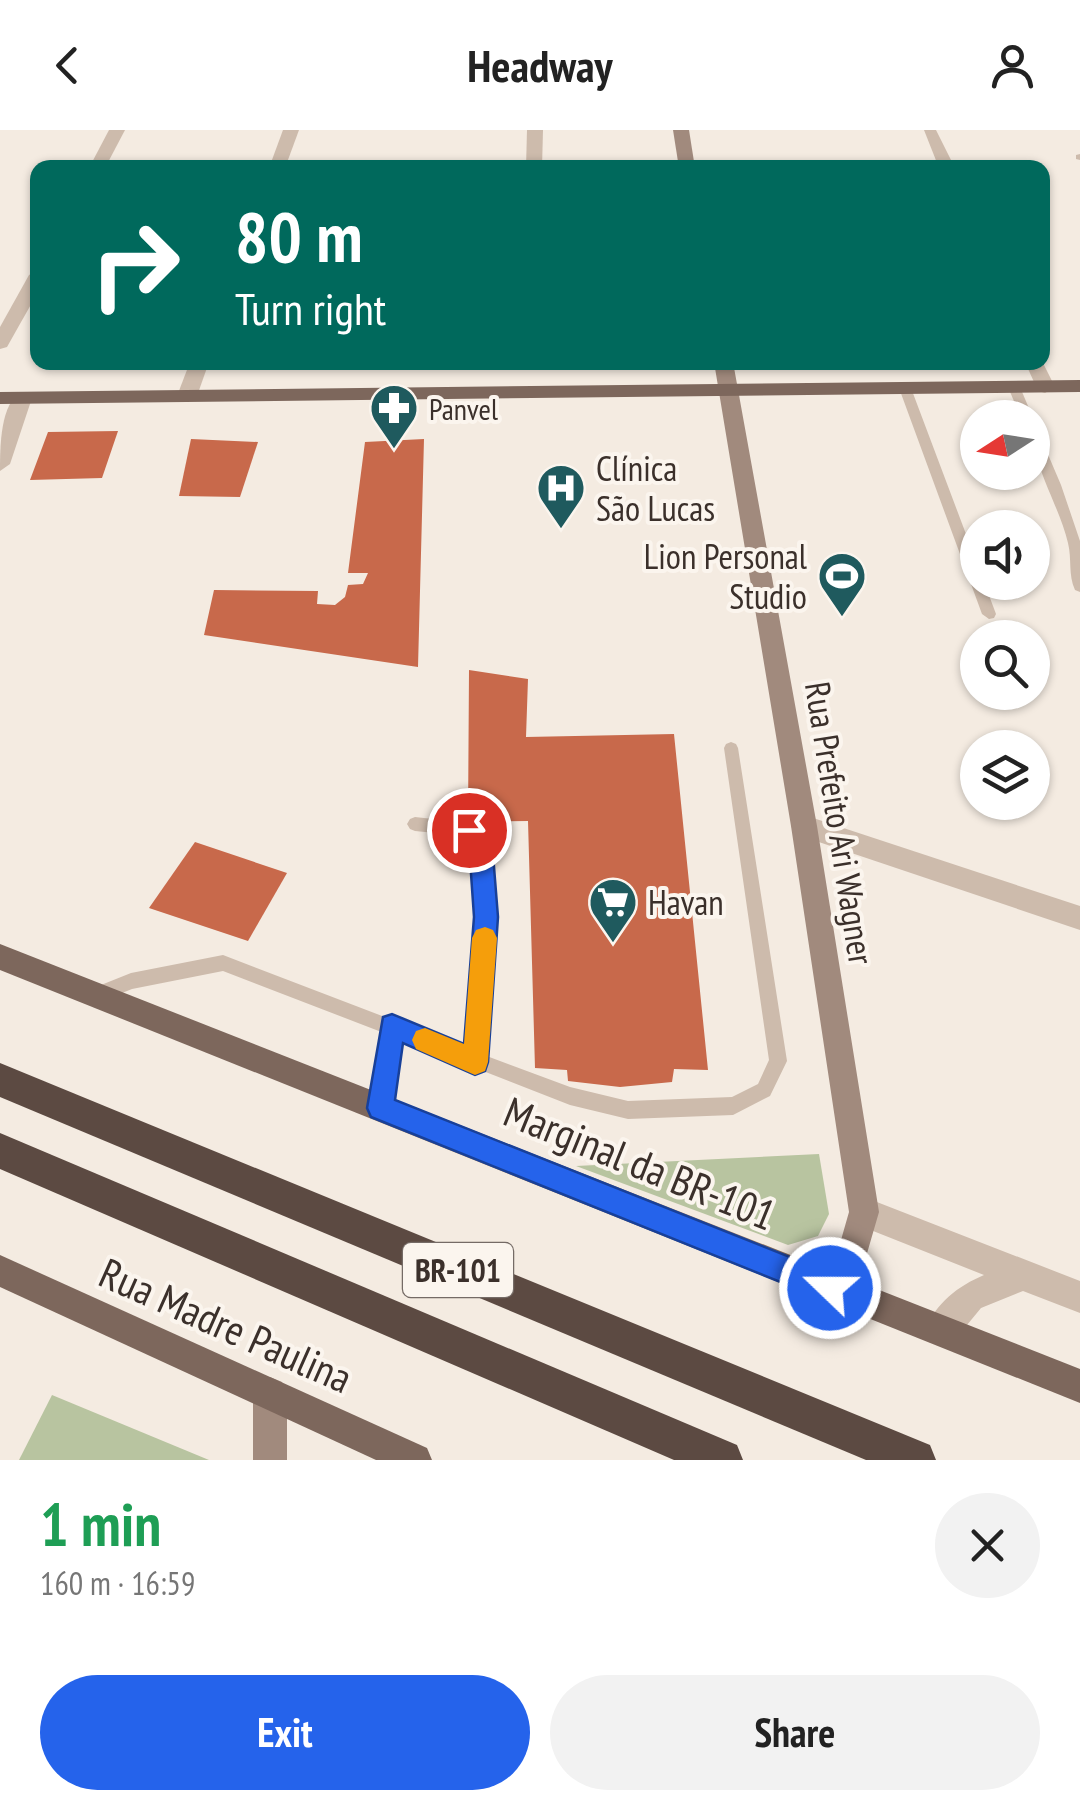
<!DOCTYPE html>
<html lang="en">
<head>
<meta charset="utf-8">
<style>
  :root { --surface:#fff; --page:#f2f2f2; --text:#222; --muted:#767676; --accent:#2563eb }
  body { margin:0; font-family:"PT Sans Narrow",sans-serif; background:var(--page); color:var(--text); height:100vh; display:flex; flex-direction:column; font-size:38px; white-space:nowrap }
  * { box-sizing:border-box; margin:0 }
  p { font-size:32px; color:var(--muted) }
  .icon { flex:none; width:55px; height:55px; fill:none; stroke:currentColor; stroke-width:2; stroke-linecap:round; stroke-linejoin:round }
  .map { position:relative; height:1330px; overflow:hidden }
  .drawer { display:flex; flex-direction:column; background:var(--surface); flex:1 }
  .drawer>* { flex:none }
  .banner { position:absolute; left:30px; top:30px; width:1020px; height:210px; border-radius:20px; box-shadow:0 2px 8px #0004; background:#00695c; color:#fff; overflow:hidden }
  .needle { width:65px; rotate:258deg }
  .buttons { position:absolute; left:960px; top:270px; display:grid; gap:20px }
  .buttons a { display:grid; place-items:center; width:90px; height:90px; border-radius:50%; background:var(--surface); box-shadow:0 2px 8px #0004; font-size:50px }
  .pin { position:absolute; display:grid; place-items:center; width:85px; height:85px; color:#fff; margin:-42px; border:5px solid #fff; border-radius:50%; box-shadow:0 2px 10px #0007 }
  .me { position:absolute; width:110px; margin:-55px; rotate:292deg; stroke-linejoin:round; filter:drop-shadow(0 0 8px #0008) }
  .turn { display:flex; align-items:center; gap:35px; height:210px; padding:0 40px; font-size:45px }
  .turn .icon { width:130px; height:130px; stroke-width:2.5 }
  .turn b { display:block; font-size:70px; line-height:85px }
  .round { display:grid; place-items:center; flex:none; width:105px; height:105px; border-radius:52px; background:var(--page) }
  .headline { display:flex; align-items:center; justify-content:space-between; height:170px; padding:0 40px }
  h1 { font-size:60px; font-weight:700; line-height:75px; color:#1e9e55 }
  .button { display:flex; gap:20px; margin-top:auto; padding:20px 40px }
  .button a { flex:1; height:115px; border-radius:60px; background:var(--accent); color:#fff; font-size:40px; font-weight:700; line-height:115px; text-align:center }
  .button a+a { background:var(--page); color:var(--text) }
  header { display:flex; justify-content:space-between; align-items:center; height:130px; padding:0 40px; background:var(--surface); font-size:45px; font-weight:700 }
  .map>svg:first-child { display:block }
  .green { fill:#b8c4a0 }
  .building { fill:#c8694b }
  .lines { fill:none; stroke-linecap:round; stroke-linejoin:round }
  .lane { fill:#cdbbac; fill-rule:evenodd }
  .street { fill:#cdbbac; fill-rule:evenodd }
  .secondary { fill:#a18a7d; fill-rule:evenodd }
  .primary { fill:#7d675c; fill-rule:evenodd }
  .highway { fill:#5c4a42; fill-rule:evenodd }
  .route { fill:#2563eb; stroke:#184099; stroke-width:2.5 }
  .slow { fill:#f59e0b }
  .labels { text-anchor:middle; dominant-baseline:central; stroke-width:8; stroke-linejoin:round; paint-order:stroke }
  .far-poi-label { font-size:30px; fill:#3b302b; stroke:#fbf5ee; text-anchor:start }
  .shield { fill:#fbf5ee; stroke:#756b66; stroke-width:2.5 }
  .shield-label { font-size:32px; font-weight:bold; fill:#3b302b }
  .poi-label { font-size:35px; fill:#3b302b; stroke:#fbf5ee; text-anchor:start }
  .street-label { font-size:35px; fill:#3b302b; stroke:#fbf5ee }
  .near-street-label { font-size:42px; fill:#3b302b; stroke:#fbf5ee }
</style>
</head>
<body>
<header><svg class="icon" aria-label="back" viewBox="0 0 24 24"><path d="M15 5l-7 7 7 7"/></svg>Headway<svg class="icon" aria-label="person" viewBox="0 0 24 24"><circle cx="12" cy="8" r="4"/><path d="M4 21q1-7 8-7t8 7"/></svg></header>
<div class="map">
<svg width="1080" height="1330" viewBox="0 0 1080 1330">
  <rect width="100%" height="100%" fill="#f4ebe1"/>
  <g class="green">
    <polygon points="819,1024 829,1084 818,1106 788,1115 576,1036"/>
    <polygon points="52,1265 209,1330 19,1330"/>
  </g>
  <g class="building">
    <polygon points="118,301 102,348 30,350 48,302"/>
    <polygon points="191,309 258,312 240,367 179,366"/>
    <polygon points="424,309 418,537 204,505 214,460 318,461 317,474 335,475 345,467 348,455 363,454 368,443 348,443 365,312"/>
    <polygon points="469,540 528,549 526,607 674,604 708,940 674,939 672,952 620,957 568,951 567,940 535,938 528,691 468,692"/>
    <polygon points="195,712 287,743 248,811 149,778"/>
  </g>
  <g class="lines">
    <g class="lane">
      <polygon points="1080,24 1080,30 1076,29 1076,25"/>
      <polygon points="1014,253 1020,257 1033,288 1032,289 1021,288 1008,257"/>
      <polygon points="905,254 911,258 978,436 978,452 984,452 996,484 994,488 989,489 982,484 899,258"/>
      <path d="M1032,297L1038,301L1061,355L1080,411V462L1075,460C1068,445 1072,429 1068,413C1059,375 1032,335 1032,297Z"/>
      <polygon points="731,612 736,614 738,618 787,931 770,966 733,985 628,989 570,975 478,939 475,940 468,935 400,909 390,978 387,984 381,987 375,984 372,978 384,903 223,841 132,859 97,873 91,871 89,865 91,859 131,843 223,825 390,889 393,888 467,918 478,787 473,714 465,706 415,701 410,699 407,694 410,689 415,687 469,693 474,695 488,711 494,787 484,925 570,957 628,971 732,967 758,954 769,930 724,618 726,614"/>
    </g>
    <g class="street">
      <polygon points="109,0 125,0 105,38 89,38"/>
      <polygon points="283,0 299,0 285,38 269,38"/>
      <polygon points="527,0 543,0 542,38 526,38"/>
      <polygon points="924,0 936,0 955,38 939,38"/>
      <polygon points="38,140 38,162 7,217 0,219 0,197 29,145"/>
      <polygon points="1042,231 1055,257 1045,263 1038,261 1025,232"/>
      <polygon points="190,232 209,232 197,266 187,272 177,266"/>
      <path d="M22,262L32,268L10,334L0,341C0,318 0,272 22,262Z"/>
      <polygon points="804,685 1080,776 1080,800 795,704 791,696 795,688"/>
      <path d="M864,1067L1080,1151V1183L1023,1161L981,1178L953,1212L941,1216L929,1212L925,1200C936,1173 958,1156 984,1145L853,1093L849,1082L853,1071Z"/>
    </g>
    <g class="secondary">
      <polygon points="673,0 689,0 695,38 679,38"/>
      <polygon points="714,232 733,232 817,696 879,1082 859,1151 830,1173 819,1168 814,1157 819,1146 835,1131 849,1082 791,696"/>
      <polygon points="270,1247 282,1252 287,1264 287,1330 253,1330 253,1264 258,1252"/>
    </g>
    <g class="primary">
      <polygon points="1080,250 1080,262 0,274 0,262"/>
      <polygon points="0,814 1080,1239 1080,1273 0,840"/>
      <polygon points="0,1125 427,1318 432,1330 376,1330 0,1157"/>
    </g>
    <g class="highway">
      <polygon points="0,933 930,1315 936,1330 866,1330 0,967"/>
      <polygon points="0,1003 737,1315 743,1330 674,1330 0,1039"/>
    </g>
  </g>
  <polygon class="route" points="469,690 477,693 492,712 498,787 488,932 485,941 475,945 403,913 395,970 840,1147 844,1158 840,1168 830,1172 371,987 367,978 383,887 392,884 464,914 474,787 469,715 458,700 461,693"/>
  <polygon class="slow" points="485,797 493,800 497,808 488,932 485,941 475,945 416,919 412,910 416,901 425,898 464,914 472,808 476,800"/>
  <defs>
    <g id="pharmacy-pin" transform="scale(2.5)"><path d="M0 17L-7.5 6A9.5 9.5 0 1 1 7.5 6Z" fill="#1f5a5e" stroke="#fbf5ee"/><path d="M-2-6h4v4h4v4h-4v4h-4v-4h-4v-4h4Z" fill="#fff"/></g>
    <g id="hospital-pin" transform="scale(2.5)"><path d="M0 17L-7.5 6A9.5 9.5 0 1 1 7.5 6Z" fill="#1f5a5e" stroke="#fbf5ee"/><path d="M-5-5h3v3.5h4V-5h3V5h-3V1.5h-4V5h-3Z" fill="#fff"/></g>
    <g id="stadium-pin" transform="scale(2.5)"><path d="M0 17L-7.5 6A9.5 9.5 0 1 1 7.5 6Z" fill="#1f5a5e" stroke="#fbf5ee"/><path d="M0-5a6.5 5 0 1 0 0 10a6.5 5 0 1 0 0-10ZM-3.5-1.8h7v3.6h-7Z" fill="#fff"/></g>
    <g id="supermarket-pin" transform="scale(2.5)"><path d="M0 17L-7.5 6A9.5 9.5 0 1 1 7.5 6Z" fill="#1f5a5e" stroke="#fbf5ee"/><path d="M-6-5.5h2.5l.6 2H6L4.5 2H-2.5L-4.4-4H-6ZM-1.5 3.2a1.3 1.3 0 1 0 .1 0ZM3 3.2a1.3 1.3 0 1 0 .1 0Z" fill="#fff"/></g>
  </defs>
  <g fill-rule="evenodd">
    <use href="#pharmacy-pin" x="394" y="278"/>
    <use href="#hospital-pin" x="561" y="358"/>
    <use href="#stadium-pin" x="842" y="446"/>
    <use href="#supermarket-pin" x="613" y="772"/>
  </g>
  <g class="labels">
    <g class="far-poi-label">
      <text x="429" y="278">Panvel</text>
    </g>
    <rect class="shield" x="403" y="1113" width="110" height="54" rx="8"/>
    <g class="shield-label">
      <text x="458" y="1140">BR-101</text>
    </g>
    <g class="poi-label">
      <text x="596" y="338">Clínica<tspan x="596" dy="40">São Lucas</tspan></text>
      <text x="807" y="426" text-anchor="end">Lion Personal<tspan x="807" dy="40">Studio</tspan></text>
      <text x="648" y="772">Havan</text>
    </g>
    <g class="street-label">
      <text transform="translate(840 693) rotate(81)">Rua Prefeito Ari Wagner</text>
    </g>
    <g class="near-street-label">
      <text transform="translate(640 1033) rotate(22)">Marginal da BR-101</text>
      <text transform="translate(226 1195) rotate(24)">Rua Madre Paulina</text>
    </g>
  </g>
</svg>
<div class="buttons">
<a><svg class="needle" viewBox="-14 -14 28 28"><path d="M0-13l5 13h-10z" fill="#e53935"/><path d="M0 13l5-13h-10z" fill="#767676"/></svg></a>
<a><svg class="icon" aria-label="sound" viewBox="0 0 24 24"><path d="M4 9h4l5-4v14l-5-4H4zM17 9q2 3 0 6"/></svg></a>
<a><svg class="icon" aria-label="search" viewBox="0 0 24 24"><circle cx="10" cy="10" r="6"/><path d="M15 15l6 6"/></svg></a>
<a><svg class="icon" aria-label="layers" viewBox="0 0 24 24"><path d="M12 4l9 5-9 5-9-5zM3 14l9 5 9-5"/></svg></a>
</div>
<div class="pin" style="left:469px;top:700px;background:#d93025"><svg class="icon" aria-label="arrive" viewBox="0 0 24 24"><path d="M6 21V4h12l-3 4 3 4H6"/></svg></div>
<svg class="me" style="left:830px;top:1158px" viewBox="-20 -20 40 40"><circle r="17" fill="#2563eb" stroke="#fff" stroke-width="3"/><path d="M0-11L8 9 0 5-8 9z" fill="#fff"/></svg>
<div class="banner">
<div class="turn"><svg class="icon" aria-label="right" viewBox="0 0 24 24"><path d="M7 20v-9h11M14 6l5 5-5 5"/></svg><div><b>80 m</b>Turn right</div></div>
</div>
</div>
<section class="drawer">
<div class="headline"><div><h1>1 min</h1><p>160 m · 16:59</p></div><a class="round"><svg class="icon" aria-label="close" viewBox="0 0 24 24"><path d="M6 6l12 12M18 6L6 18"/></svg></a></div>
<div class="button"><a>Exit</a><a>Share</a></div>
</section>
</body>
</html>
